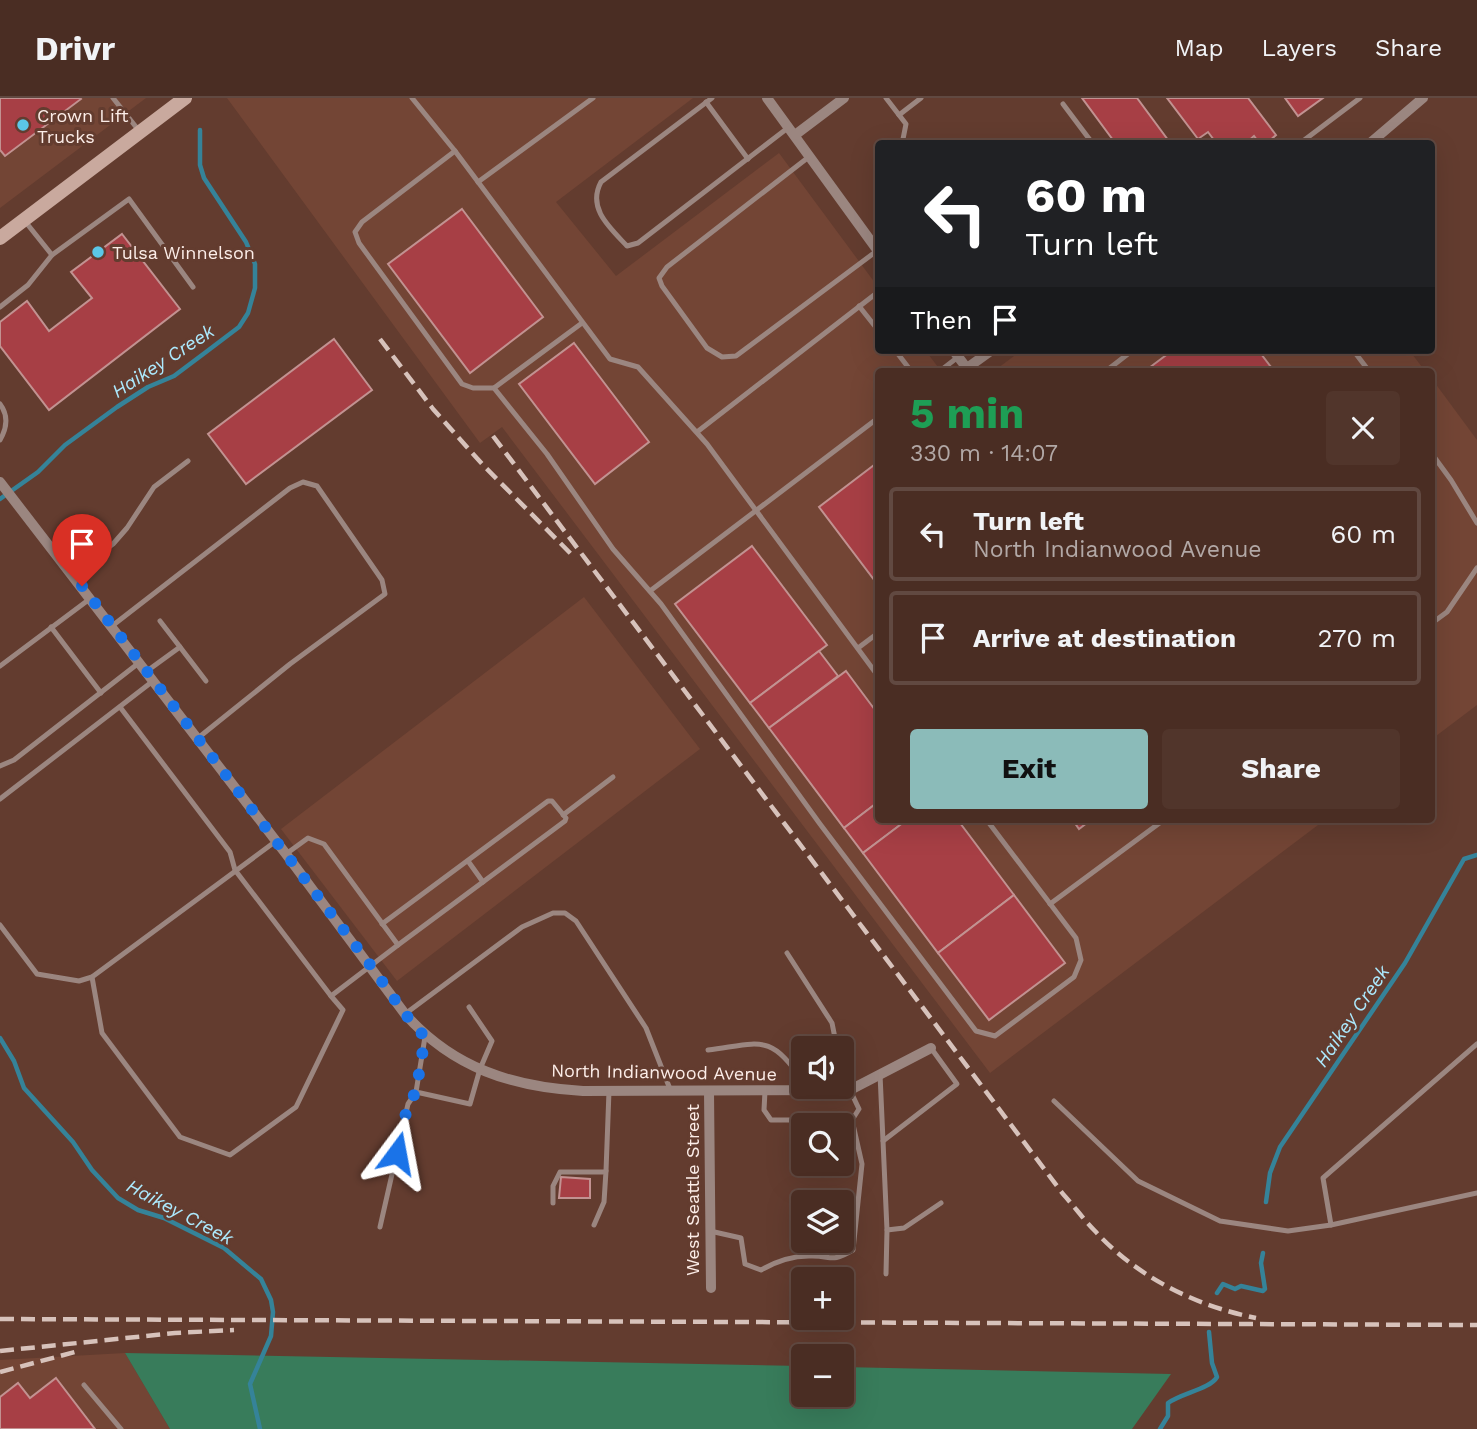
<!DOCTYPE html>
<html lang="en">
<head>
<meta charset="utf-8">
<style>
  :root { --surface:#4a2d23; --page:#51352b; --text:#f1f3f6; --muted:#b2a8a6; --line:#614941; --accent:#8bbbb9 }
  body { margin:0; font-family:"Work Sans",sans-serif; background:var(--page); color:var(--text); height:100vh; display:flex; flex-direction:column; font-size:26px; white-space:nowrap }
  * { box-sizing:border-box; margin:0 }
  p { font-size:23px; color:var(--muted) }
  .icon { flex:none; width:38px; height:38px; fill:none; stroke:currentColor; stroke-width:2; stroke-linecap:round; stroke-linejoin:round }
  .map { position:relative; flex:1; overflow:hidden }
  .side { position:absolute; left:875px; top:270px; width:560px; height:455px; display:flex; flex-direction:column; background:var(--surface); border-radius:7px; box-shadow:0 7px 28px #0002,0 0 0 2px var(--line) }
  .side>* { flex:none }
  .top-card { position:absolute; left:875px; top:42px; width:560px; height:214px; border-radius:7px; box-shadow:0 7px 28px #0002,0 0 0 2px var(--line); background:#202124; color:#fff; overflow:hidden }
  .buttons { position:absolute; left:791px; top:938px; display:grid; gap:14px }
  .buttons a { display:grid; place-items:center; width:63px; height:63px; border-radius:7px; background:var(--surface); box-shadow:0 7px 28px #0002,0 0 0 2px var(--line); font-size:35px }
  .pin { position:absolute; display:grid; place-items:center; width:60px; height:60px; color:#fff; margin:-72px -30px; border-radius:50% 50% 50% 0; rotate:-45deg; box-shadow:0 0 7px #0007 }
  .pin .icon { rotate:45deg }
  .me { position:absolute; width:77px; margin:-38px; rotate:13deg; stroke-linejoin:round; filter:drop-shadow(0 0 5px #0008) }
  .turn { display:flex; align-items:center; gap:24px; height:147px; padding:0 35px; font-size:32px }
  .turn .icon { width:91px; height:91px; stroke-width:2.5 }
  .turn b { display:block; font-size:49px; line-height:60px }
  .then { display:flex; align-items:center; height:66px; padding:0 35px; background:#0003; gap:14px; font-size:26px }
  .round { display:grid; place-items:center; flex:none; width:74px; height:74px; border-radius:7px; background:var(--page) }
  .overview { display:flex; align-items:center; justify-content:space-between; height:119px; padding:0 35px }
  h1 { font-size:42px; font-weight:700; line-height:52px; color:#1e9e55 }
  .primary-button { display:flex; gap:14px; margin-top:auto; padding:14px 35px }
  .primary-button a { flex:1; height:80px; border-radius:7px; background:var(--accent); color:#111; font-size:28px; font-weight:700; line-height:80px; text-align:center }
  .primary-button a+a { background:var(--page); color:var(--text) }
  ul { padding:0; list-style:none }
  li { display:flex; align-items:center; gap:21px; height:94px; margin:0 14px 10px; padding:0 21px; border:4px solid var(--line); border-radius:7px }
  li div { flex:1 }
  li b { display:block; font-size:26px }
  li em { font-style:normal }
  header { display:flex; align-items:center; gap:42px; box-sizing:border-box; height:98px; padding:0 35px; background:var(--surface); border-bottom:2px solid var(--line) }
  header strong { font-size:33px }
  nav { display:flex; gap:38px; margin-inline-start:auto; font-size:24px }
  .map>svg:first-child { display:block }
  .built { fill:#734535 }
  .green { fill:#387c5b }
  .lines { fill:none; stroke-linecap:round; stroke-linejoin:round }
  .stream { stroke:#358399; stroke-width:4.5 }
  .building { fill:#a73f45; stroke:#c29291; stroke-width:2 }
  .lane { stroke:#9b8680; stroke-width:5 }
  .street { stroke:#9b8680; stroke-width:10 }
  .secondary { stroke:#c9a99e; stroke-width:14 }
  .rail { stroke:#d7c2bb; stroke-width:4.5; stroke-dasharray:14 7; stroke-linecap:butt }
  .route { stroke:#1a73e8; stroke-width:12; stroke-dasharray:0 21.6 }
  .poi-dot { fill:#5bc7e7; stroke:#633c2f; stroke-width:2.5 }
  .labels { text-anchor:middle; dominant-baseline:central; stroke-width:6; stroke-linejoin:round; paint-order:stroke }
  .poi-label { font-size:18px; fill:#fcede8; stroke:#633c2f; text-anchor:start }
  .street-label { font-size:18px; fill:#fcede8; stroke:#633c2f }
  .water-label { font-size:19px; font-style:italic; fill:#ace9fd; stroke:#633c2f }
</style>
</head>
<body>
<header>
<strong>Drivr</strong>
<nav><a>Map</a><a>Layers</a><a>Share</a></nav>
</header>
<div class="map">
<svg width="1477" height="1331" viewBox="0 0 1477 1331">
  <rect width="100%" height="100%" fill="#633c2f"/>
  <g class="built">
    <polygon points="0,0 146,0 0,110"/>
    <polygon points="227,0 693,0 556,104 616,178 779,55 878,189 878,252 925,252 941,273 878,273 878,721 1326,721 990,975 502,329 480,345"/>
    <polygon points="1022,252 1409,252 1425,273 994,273"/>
    <polygon points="1432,281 1477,342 1477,607 1432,641"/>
    <polygon points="584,499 700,651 397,883 281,731"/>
    <polygon points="125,1255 170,1331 0,1331 0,1262"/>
  </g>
  <polygon class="green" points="125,1255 803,1268 803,1297 842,1297 842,1269 1171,1276 1132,1331 170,1331"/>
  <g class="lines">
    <g class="stream">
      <polyline points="0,401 38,374 65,347 117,309 148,289 174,278 206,254 239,229 248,215 255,190 255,166 246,144 204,80 200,67 200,32"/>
      <polyline points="0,940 14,963 24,990 73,1044 92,1072 118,1100 138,1112 164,1120 224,1150 261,1181 271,1202 273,1214 271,1238 250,1286 260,1331"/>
      <polyline points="1266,1104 1270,1075 1280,1049 1405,865 1464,761 1477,757"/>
      <polyline points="1217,1195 1223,1186 1235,1191 1241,1188 1263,1193 1265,1191 1261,1165 1263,1155"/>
      <path d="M1160,1331L1168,1318V1305C1182,1295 1210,1291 1217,1279L1212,1265L1209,1234"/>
    </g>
  </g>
  <g class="building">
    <polygon points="0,0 80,0 81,1 5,58 0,52"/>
    <polygon points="1082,0 1137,0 1171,46 1116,46"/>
    <polygon points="1167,0 1248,0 1276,37 1266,46 1260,46 1254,38 1245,46 1217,46 1208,34 1198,41"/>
    <polygon points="1285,0 1323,0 1298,18"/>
    <polygon points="462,111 543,219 470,275 388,166"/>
    <polygon points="122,136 180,211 49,312 0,248 0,224 27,203 49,233 92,200 71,174"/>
    <polygon points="334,241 372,292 246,386 208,336"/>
    <polygon points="574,245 649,344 595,386 519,286"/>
    <polygon points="1173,252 1258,252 1274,273 1145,273"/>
    <polygon points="878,364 878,487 819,409"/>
    <polygon points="752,448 827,547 750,605 675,506"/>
    <polygon points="819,553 838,578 769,630 750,605"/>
    <polygon points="846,573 878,616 878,704 844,730 769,630"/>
    <polygon points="878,704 878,721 908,721 863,755 844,730"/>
    <polygon points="908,721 957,721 1014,797 938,855 863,755"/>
    <polygon points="1072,721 1092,721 1079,731"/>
    <polygon points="1014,797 1065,865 989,922 938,855"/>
    <polygon points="561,1079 590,1081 590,1100 559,1100"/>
    <polygon points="56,1280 95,1331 0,1331 0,1299 18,1285 30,1300"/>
  </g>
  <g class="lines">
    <g class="lane">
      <polyline points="113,0 140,34"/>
      <polyline points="412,0 455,53 610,261 638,269 707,346 878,578"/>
      <path d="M712,0L601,84C587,110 609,129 627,148L638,145L789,29"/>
      <polyline points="886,0 906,26 902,46"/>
      <polyline points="706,4 748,61"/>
      <polyline points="1063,6 1093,46"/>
      <polyline points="899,17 921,0"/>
      <polyline points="1299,46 1360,0"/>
      <polyline points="455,53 362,124 355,134 359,145 462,286 473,290 494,290 547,356 613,451 661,506 820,726 976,933 995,938 1074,879 1081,862 1076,840 986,721"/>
      <polyline points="810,58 667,169 659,180 662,188 707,250 722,259 736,258 878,152"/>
      <polyline points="478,84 593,0"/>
      <polyline points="52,157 129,101 193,189"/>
      <polyline points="859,208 878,232"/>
      <polyline points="0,209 28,187 52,157 24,122"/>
      <polyline points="895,252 911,273"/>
      <polyline points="1353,252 1369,273"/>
      <polyline points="940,273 958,259"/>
      <polyline points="1106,273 1133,252"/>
      <polyline points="494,290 582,225"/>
      <path d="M0,306C9,318 7,330 0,342"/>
      <polyline points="697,334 878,194"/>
      <polyline points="1432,356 1451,382 1477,425"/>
      <polyline points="73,476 113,446 127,430 154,389 188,363"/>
      <polyline points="650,493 878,320"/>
      <polyline points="160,523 180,549"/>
      <polyline points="1432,525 1447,514 1477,470"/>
      <polyline points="112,528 290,390 303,384 317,388 382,482 385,496 290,566 198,640"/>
      <polyline points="51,529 101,595"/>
      <polyline points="858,550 878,535"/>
      <polyline points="0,568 91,500"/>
      <polyline points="147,573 180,549 206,583"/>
      <polyline points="120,609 230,754 235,772 331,898 398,847 324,746 308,740 286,756"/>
      <polyline points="0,668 14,662 140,564"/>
      <polyline points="0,701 153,583"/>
      <polyline points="563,717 613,679"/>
      <polyline points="468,763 483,784"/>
      <polyline points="1050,806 1165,721"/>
      <polyline points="382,826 548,703 552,703 566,720 565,723 398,847"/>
      <polyline points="0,827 37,876 79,883 92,879 276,743"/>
      <polyline points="787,855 832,925 837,950"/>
      <polyline points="92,879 102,935 180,1039 230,1057 296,1009 343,912 331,898"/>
      <polyline points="405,916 522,829 553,815 565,815 576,823 646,930 670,991"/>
      <polyline points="425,939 416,994 470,1006 480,971 492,943 469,909"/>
      <polyline points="1477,946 1323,1080 1331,1127 1477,1095"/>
      <path d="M708,952C762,945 769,935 803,983"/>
      <polyline points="880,976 887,1132 904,1130 941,1105"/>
      <polyline points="765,993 764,1012 771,1022 852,1022 859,1011 850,992"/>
      <polyline points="1054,1003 1138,1083 1220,1123 1288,1133 1331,1127"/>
      <polyline points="883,1043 957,986 931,950"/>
      <polyline points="553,1105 553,1088 560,1074 603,1074 606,1073 609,993"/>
      <polyline points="594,1127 604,1104 606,1073"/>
      <polyline points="380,1129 408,1006 416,994"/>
      <path d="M710,1133L741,1140L745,1166L761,1172C775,1164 792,1158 809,1158C833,1157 829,1166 853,1152L862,1066L852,1022"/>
      <polyline points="886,1176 887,1132"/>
      <polyline points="84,1287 121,1331"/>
    </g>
    <g class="street">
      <polyline points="767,0 878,153"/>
      <polyline points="795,37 844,0"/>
      <polyline points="1369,46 1423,0"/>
      <polyline points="953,252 969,273"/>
      <polyline points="967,270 992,252"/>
      <path d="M0,384L286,756L405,916C453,970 512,989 583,993L850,992L931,950"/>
      <polyline points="709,994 711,1190"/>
    </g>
    <polyline class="secondary" points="0,140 185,0"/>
    <g class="rail">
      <polyline points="380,241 433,311 483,367 575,460"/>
      <path d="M493,338L1063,1096C1074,1108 1084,1122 1095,1133C1137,1179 1196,1208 1256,1220"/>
      <polyline points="0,1221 1477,1227"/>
      <polyline points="0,1253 175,1235 234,1232"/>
      <polyline points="0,1274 75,1254"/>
    </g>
  </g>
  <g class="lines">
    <polyline class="route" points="82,488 371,868 405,916 425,939 416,994 408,1006 397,1055"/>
  </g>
  <g class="poi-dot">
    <circle cx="23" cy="27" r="7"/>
    <circle cx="98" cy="154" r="7"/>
  </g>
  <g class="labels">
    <g class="poi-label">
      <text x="37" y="17">Crown Lift<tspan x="37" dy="21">Trucks</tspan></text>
      <text x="112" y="154">Tulsa Winnelson</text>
    </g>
    <g class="street-label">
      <text transform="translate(664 974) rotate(1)">North Indianwood Avenue</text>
      <text transform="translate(692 1092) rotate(-90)">West Seattle Street</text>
    </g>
    <g class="water-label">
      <text transform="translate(163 263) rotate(-33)">Haikey Creek</text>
      <text transform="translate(1352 918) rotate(-56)">Haikey Creek</text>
      <text transform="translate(180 1114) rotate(28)">Haikey Creek</text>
    </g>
  </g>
</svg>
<div class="buttons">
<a><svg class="icon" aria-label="sound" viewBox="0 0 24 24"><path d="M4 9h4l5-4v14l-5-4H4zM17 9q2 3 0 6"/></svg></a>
<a><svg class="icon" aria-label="search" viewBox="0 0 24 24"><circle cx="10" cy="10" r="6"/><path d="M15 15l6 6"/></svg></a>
<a><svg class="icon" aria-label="layers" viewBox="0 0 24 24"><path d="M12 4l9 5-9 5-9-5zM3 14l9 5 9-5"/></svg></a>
<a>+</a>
<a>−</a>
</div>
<div class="pin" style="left:82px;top:488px;background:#d93025"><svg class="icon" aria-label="arrive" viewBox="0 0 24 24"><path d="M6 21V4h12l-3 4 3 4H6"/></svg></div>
<svg class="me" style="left:397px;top:1055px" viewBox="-20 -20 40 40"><path d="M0-17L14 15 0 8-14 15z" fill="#1a73e8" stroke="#fff" stroke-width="4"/></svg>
<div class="top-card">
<div class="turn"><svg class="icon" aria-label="left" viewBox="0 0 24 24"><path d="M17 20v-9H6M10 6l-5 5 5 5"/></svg><div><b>60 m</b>Turn left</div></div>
<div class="then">Then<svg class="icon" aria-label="arrive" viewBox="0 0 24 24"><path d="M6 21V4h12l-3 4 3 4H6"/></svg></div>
</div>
<section class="side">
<div class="overview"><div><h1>5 min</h1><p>330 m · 14:07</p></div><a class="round"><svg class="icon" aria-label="close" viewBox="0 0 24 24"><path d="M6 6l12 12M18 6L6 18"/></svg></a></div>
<ul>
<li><svg class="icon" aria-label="left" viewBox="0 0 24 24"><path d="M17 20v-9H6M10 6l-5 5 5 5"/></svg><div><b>Turn left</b><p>North Indianwood Avenue</p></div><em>60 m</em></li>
<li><svg class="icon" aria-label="arrive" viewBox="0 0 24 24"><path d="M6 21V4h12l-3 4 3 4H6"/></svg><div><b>Arrive at destination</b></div><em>270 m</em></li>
</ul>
<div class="primary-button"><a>Exit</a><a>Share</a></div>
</section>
</div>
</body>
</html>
